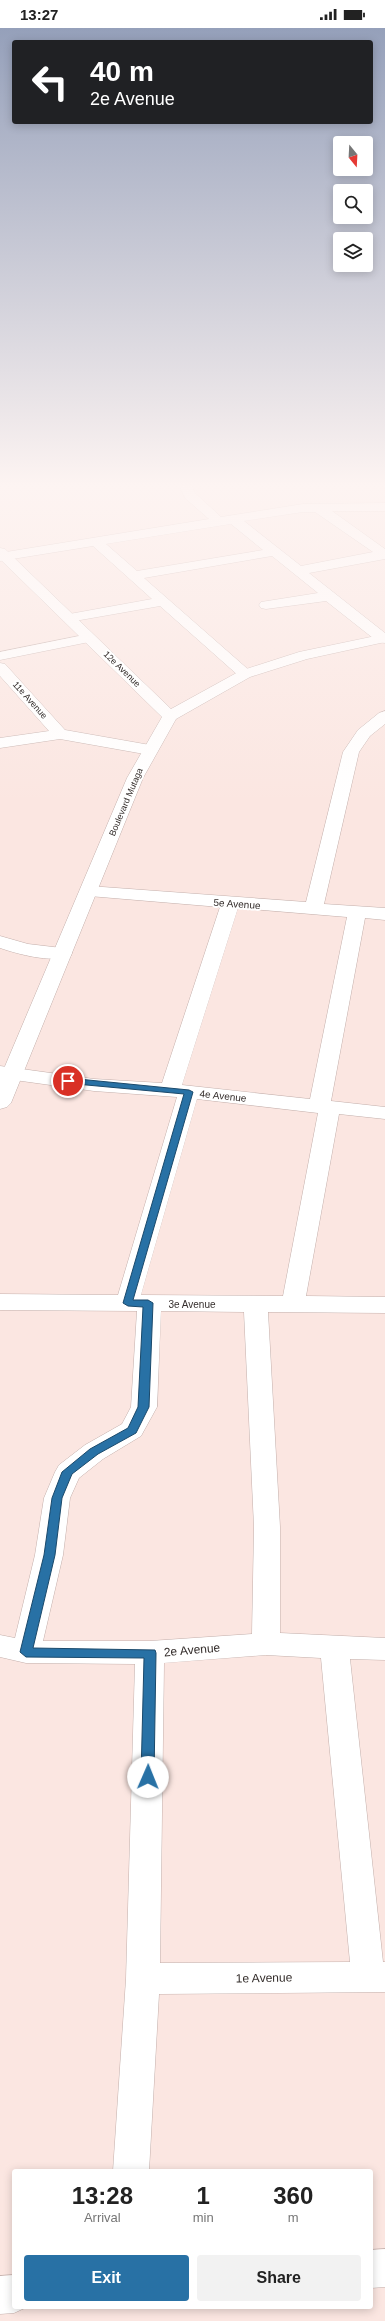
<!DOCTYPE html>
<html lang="en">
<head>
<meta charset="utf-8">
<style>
  :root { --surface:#fff; --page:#f2f2f2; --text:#222; --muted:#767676; --accent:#2871a5 }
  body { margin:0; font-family:Arial,sans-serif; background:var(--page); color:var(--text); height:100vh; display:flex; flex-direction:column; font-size:15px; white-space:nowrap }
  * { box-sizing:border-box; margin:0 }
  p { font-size:13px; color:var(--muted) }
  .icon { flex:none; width:22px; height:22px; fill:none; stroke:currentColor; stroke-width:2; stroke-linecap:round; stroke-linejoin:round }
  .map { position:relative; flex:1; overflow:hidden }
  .sheet { position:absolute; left:12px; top:2141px; width:361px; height:140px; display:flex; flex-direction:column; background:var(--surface); border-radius:4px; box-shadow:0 2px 10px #0003 }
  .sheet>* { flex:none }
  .banner { position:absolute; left:12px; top:12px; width:361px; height:84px; border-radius:4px; box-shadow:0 2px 10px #0003; background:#202124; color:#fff; overflow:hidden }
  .needle { width:26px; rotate:162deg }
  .buttons { position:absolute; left:333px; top:108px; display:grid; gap:8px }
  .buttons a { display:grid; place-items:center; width:40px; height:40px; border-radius:4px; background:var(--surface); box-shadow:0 2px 10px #0003; font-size:20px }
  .pin { position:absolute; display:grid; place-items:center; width:34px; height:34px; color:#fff; margin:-17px; border:2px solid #fff; border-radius:50%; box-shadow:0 1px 4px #0007 }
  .me { position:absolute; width:44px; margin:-22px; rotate:1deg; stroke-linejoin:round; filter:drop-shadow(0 0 3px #0008) }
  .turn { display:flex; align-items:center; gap:14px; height:84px; padding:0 12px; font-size:18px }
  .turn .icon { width:52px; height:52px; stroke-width:2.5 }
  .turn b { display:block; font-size:28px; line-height:34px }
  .eta { display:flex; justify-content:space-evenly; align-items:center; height:68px; text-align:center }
  .eta b { font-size:24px; font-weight:700; line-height:28px }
  .primary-button { display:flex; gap:8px; margin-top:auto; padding:8px 12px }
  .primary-button a { flex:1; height:46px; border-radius:4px; background:var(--accent); color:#fff; font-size:16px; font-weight:700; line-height:46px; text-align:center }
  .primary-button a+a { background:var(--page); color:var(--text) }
  .status { display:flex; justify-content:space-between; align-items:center; height:28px; padding:0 20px; background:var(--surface); direction:ltr }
  .status svg { height:11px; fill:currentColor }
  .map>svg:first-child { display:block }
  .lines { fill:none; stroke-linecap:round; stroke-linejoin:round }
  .street-casing { stroke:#c3afab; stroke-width:1 }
  .secondary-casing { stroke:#c3afab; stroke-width:1 }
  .street { fill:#fff; fill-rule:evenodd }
  .secondary { fill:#fff; fill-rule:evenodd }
  .route { fill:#2871a5; stroke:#1a496b }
  .labels { text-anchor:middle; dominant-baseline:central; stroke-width:4; stroke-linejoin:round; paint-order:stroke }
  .far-street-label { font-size:9px; fill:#352e2c; stroke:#fff }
  .street-label { font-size:10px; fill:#352e2c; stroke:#fff }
  .near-street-label { font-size:12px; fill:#352e2c; stroke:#fff }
</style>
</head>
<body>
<div class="status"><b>13:27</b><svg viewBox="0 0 49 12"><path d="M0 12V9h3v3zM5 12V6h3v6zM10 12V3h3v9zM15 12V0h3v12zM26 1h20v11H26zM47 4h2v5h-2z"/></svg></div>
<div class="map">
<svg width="385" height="2293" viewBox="0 0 385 2293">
  <rect width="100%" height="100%" fill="#fbe6e1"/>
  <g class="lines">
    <g class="street-casing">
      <g id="street">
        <path d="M178,454H190L195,465L221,489L303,476L385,475V483H332L385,521V531L309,545L385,605V615L378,614L326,573L266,581L261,580L259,577L261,574L318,565L272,528L144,550L250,643L253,646L245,651L240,649L160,578L69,594L64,593L62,590L64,587L152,571L93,518L0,533V525L209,491L185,470ZM303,484H315L373,524L301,538L244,493ZM231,496L263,522L137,543L106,516Z"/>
        <polygon points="89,606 96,610 94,613 0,632 0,624"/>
        <polygon points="0,635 5,636 65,702 150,717 156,719 158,722 156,725 150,727 60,711 0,720 0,710 49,703 0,648"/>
        <path d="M385,683V696L370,708L359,724L324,876L385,880V892L365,890L331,1073L385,1079V1091L339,1086L306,1268L385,1269V1285L268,1284L280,1499V1605L385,1610V1632L350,1631L383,1934H385V1964L159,1966L149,2143H113L126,1951L135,1636L26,1635L0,1629V1607L15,1610L35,1527L44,1470L55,1444L59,1437L85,1417L122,1396L131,1379L137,1283L0,1282V1266L118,1267L177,1069L94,1063L0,1050V1038L94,1051L162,1055L220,879L89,868L83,867L80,863L83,859L89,858L306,874L343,724L358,702L379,685ZM238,880L347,889L310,1071L182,1057ZM197,1071L318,1085L283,1268L141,1267ZM161,1283L244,1284L254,1499L252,1606L150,1613H43L63,1527L70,1470L79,1450L103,1431L141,1408L157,1379ZM266,1627L321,1630L350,1934L160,1935L164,1635Z"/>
        <path d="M0,908L28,916L70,921L72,925L70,929C48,934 21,927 0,920Z"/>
        <polygon points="385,2221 385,2259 371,2260 371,2222"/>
        <polygon points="14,2247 14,2279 27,2279 14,2285 0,2286 0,2248"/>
      </g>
    </g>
    <g class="secondary-casing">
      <polygon id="secondary" points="0,520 5,521 171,681 240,643 299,624 385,606 385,614 307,631 250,649 176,691 143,750 11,1075 7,1079 0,1081 0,1050 127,750 162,689 0,531"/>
    </g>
    <use href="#street" class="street"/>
    <use href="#secondary" class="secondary"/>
  </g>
  <linearGradient id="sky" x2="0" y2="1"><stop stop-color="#95a0ba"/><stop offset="0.59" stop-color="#fdf4f2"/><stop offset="1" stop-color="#fdf4f2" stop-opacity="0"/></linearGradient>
  <rect width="385" height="775" fill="url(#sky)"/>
  <polygon class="route" points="68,1050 189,1062 193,1064 133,1272 148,1272 153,1275 149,1379 136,1405 98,1426 72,1446 62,1470 55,1527 33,1620 155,1622 156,1625 154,1749 152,1753 143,1753 141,1749 144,1630 26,1629 20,1624 44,1527 52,1470 62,1444 90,1421 128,1400 138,1379 143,1279 128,1278 123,1275 184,1066 65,1055 63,1053"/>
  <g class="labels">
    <g class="far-street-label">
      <text transform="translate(122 641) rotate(44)">12e Avenue</text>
      <text transform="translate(30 672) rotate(48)">11e Avenue</text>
      <text transform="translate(126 774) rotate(-67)">Boulevard Mutaga</text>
    </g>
    <g class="street-label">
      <text transform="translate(237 876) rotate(4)">5e Avenue</text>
      <text transform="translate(223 1068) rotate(6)">4e Avenue</text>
      <text x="192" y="1276">3e Avenue</text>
    </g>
    <g class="near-street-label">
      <text transform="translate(192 1622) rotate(-5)">2e Avenue</text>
      <text transform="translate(264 1950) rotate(-1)">1e Avenue</text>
    </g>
  </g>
</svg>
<div class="buttons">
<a><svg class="needle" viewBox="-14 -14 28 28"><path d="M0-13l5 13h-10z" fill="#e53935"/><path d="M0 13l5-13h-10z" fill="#767676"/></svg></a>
<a><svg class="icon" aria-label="search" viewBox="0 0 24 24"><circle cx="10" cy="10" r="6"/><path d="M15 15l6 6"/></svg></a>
<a><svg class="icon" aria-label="layers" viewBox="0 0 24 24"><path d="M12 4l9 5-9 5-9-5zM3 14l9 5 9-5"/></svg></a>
</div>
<div class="pin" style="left:68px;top:1053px;background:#d93025"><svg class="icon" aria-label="arrive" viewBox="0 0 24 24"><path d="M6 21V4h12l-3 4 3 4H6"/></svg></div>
<svg class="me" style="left:148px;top:1749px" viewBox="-20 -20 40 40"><circle r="19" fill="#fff"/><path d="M0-13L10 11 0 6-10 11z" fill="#2871a5"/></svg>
<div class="banner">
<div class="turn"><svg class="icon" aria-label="left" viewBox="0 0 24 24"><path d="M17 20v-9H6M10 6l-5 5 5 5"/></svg><div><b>40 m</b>2e Avenue</div></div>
</div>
<section class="sheet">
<div class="eta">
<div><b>13:28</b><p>Arrival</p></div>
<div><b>1</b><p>min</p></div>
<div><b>360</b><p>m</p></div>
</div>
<div class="primary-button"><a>Exit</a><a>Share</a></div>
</section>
</div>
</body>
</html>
